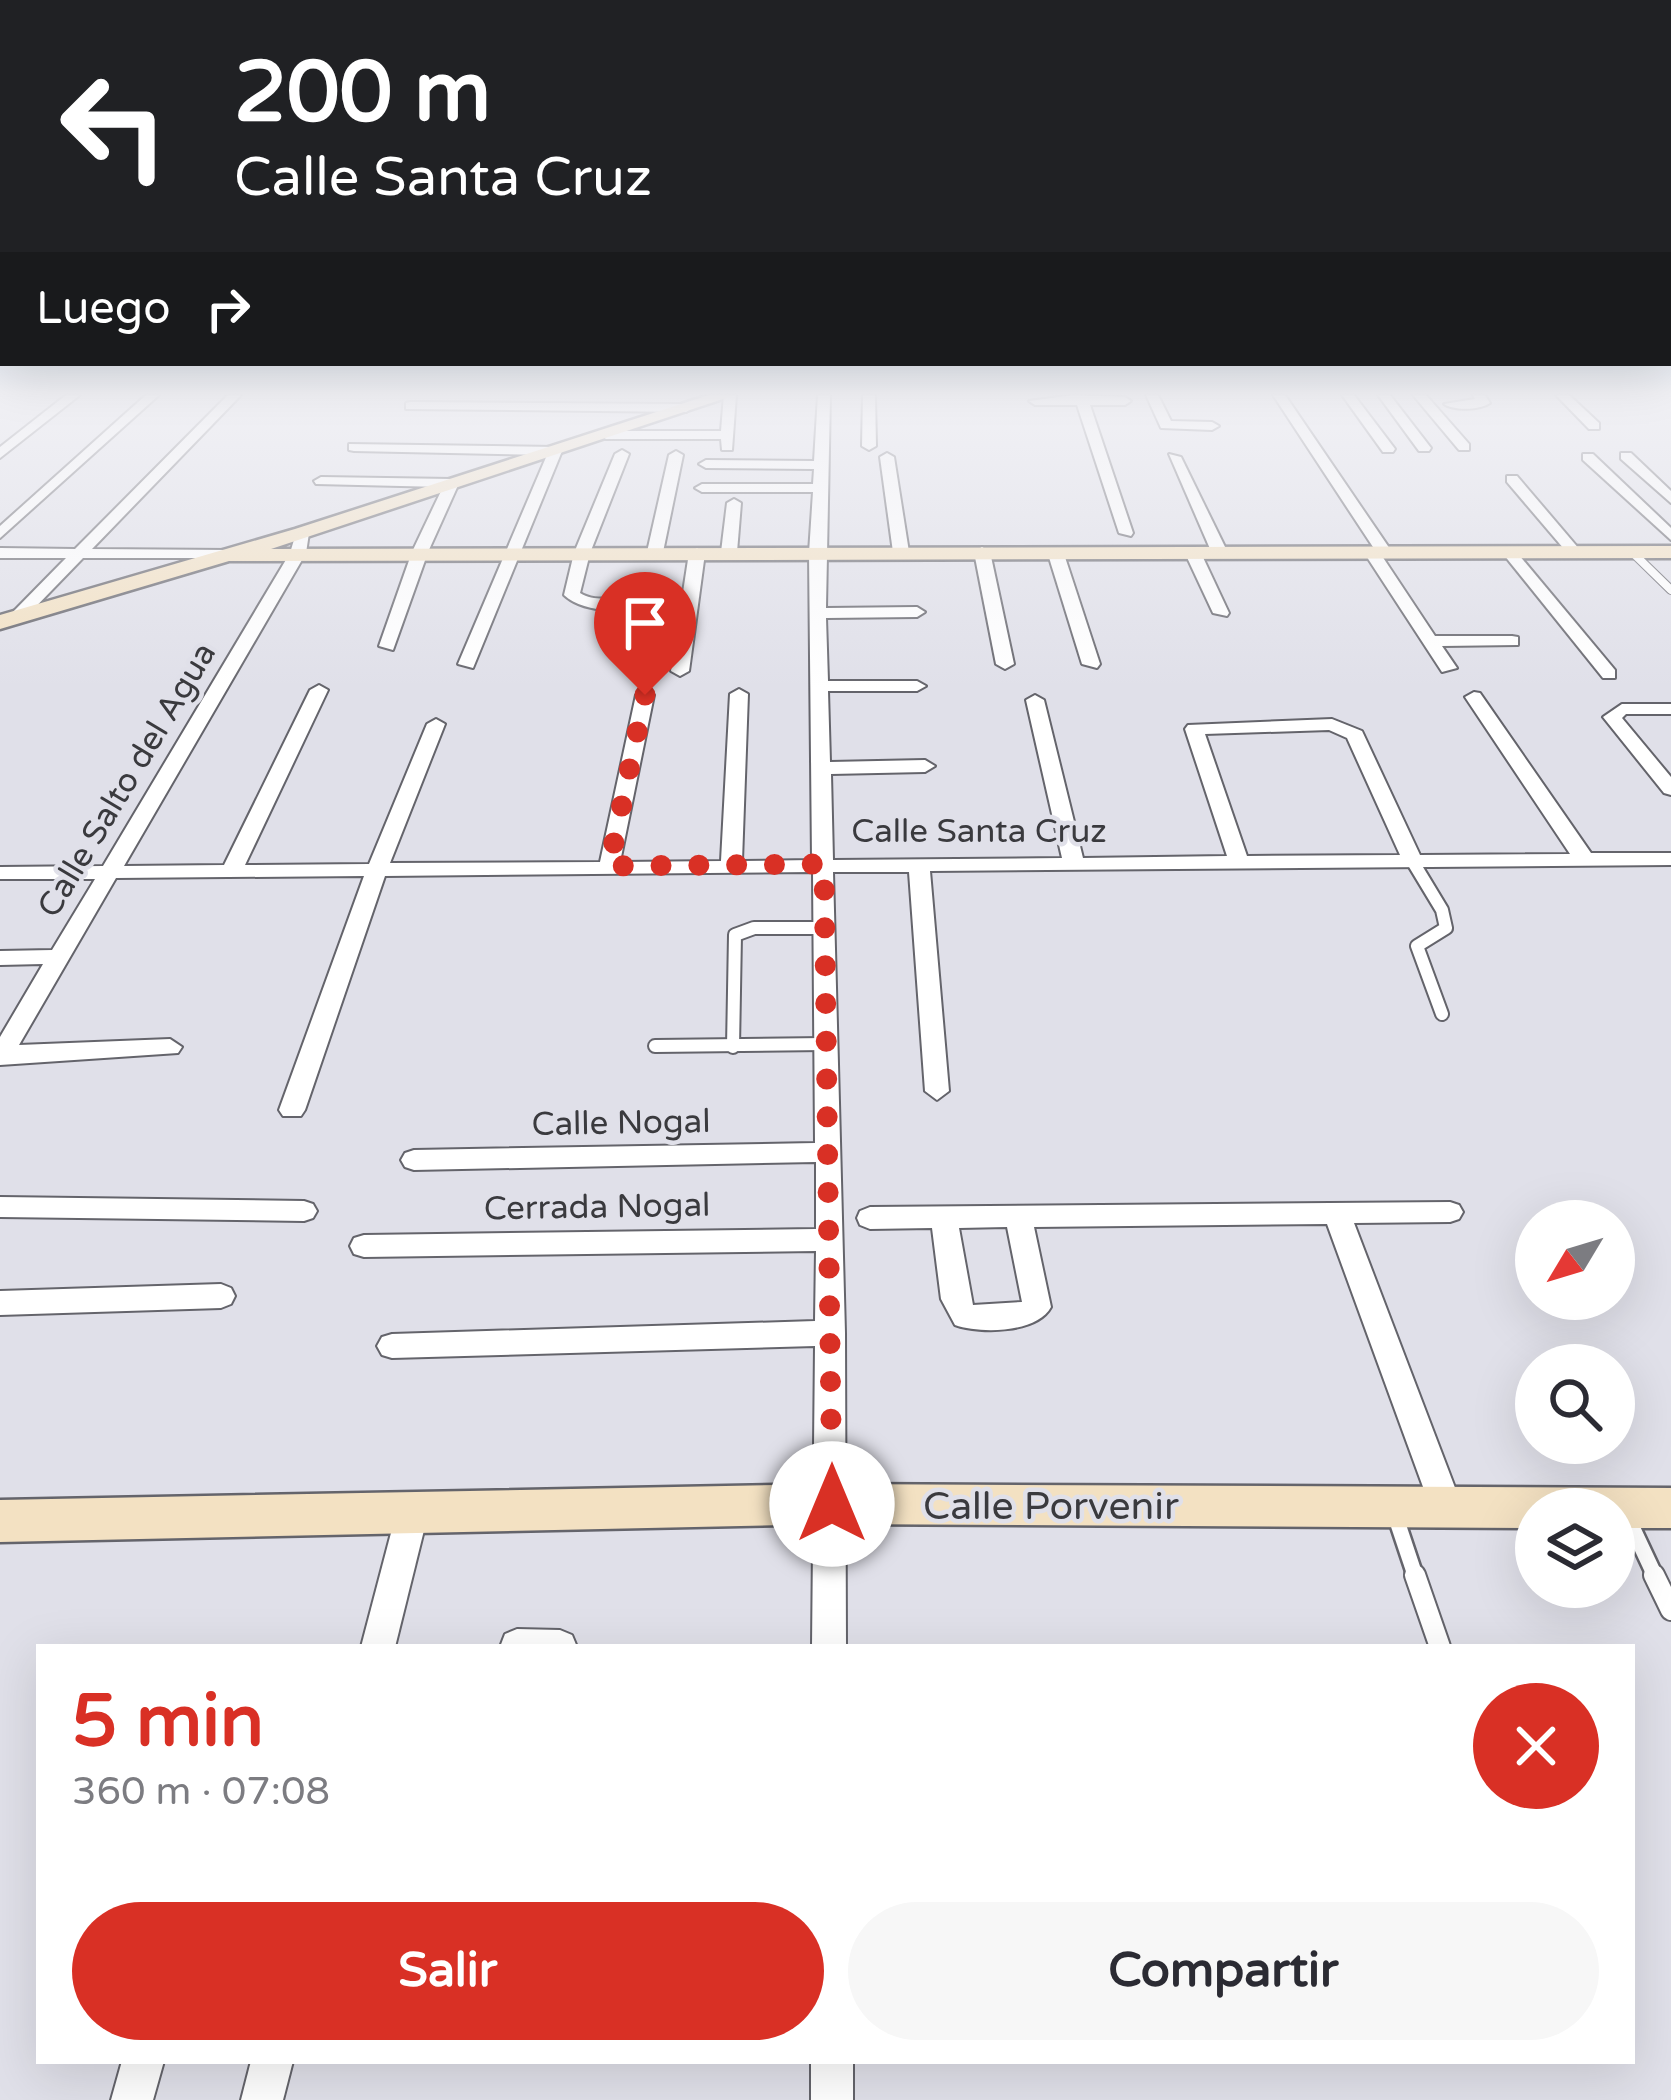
<!DOCTYPE html>
<html lang="es">
<head>
<meta charset="utf-8">
<style>
  :root { --surface:#fff; --page:#f7f7f7; --text:#2b2b33; --muted:#7c7c81; --accent:#d93025 }
  body { margin:0; font-family:"Varela Round",sans-serif; background:var(--page); color:var(--text); height:100vh; display:flex; flex-direction:column; font-size:45px; white-space:nowrap }
  * { box-sizing:border-box; margin:0 }
  p { font-size:39px; color:var(--muted) }
  .icon { flex:none; width:66px; height:66px; fill:none; stroke:currentColor; stroke-width:2; stroke-linecap:round; stroke-linejoin:round }
  .map { position:relative; flex:1; overflow:hidden }
  .side { position:absolute; left:36px; top:1644px; width:1599px; height:420px; display:flex; flex-direction:column; background:var(--surface); border-radius:0px; box-shadow:0 12px 48px #0002 }
  .side>* { flex:none }
  .hud { position:absolute; left:0px; top:0px; width:1671px; height:366px; box-shadow:0 12px 48px #0002; background:#202124; color:#fff; overflow:hidden }
  .needle { width:78px; rotate:232deg }
  .buttons { position:absolute; left:1515px; top:1200px; display:grid; gap:24px }
  .buttons a { display:grid; place-items:center; width:120px; height:120px; border-radius:50%; background:var(--surface); box-shadow:0 12px 48px #0002; font-size:60px }
  .pin { position:absolute; display:grid; place-items:center; width:102px; height:102px; color:#fff; margin:-123px -51px; border-radius:50% 50% 50% 0; rotate:-45deg; box-shadow:0 0 12px #0007 }
  .pin .icon { rotate:45deg }
  .me { position:absolute; width:132px; margin:-66px; rotate:0deg; stroke-linejoin:round; filter:drop-shadow(0 0 9px #0008) }
  .turn { display:flex; align-items:center; gap:42px; height:252px; padding:0 36px; font-size:54px }
  .turn .icon { width:156px; height:156px; stroke-width:2.5 }
  .turn b { display:block; font-size:84px; line-height:102px }
  .then { display:flex; align-items:center; height:114px; padding:0 36px; background:#0003; gap:24px; font-size:45px }
  .round { display:grid; place-items:center; flex:none; width:126px; height:126px; border-radius:63px; background:var(--page) }
  .summary { display:flex; align-items:center; justify-content:space-between; height:204px; padding:0 36px }
  h1 { font-size:72px; font-weight:700; line-height:90px; color:var(--accent) }
  .button { display:flex; gap:24px; margin-top:auto; padding:24px 36px }
  .button a { flex:1; height:138px; border-radius:72px; background:var(--accent); color:#fff; font-size:48px; font-weight:700; line-height:138px; text-align:center }
  .button a+a { background:var(--page); color:var(--text) }
  .map>svg:first-child { display:block }
  .lines { fill:none; stroke-linecap:round; stroke-linejoin:round }
  .lane-far3-casing { stroke:#64646b; stroke-width:10 }
  .lane-far2-casing { stroke:#64646b; stroke-width:16 }
  .lane-far1-casing { stroke:#64646b; stroke-width:20 }
  .lane-casing { stroke:#64646b; stroke-width:24 }
  .street-casing { stroke:#64646b; stroke-width:4 }
  .secondary-casing { stroke:#64646b; stroke-width:5 }
  .lane-far3 { stroke:#fff; stroke-width:8 }
  .lane-far2 { stroke:#fff; stroke-width:12 }
  .lane-far1 { stroke:#fff; stroke-width:15 }
  .lane { stroke:#fff; stroke-width:20 }
  .street { fill:#fff; fill-rule:evenodd }
  .secondary { fill:#f3e1c2; fill-rule:evenodd }
  .route { stroke:#d93025; stroke-width:21; stroke-dasharray:0 37.8 }
  .labels { text-anchor:middle; dominant-baseline:central; stroke-width:9; stroke-linejoin:round; paint-order:stroke }
  .street-label { font-size:33px; fill:#3a3a3e; stroke:#e0e0e9 }
  .near-street-label { font-size:39px; fill:#3a3a3e; stroke:#e0e0e9 }
</style>
</head>
<body>
<div class="map">
<svg width="1671" height="2100" viewBox="0 0 1671 2100">
  <rect width="100%" height="100%" fill="#e0e0e9"/>
  <g class="lines">
    <g class="lane-far3-casing">
      <polyline id="lane-far3" points="1632,552 1671,590"/>
    </g>
    <g class="lane-far2-casing">
      <g id="lane-far2">
        <polyline points="1413,862 1442,910 1446,928 1417,946 1442,1014"/>
        <polyline points="655,1046 825,1044"/>
        <polyline points="733,1047 735,935 754,928 822,928"/>
      </g>
    </g>
    <g class="lane-far1-casing">
      <g id="lane-far1">
        <polyline points="1394,1512 1416,1578"/>
        <polyline points="1626,1514 1656,1578"/>
      </g>
    </g>
    <g class="lane-casing">
      <g id="lane">
        <polyline points="1415,1575 1440,1647"/>
        <polyline points="1654,1575 1671,1610"/>
      </g>
    </g>
    <g class="street-casing">
      <g id="street">
        <polygon points="66,395 80,395 0,458 0,447"/>
        <polygon points="146,395 159,395 0,538 0,526"/>
        <polygon points="228,395 241,395 92,549 230,550 238,555 235,558 83,558 22,621 10,621 10,615 66,558 0,558 0,548 75,549"/>
        <polygon points="724,395 736,395 732,450 722,450 721,439 606,439 599,435 606,431 721,431"/>
        <path d="M818,395H830L826,608L917,607L925,612L917,617L826,618L828,681H917L926,686L917,691H828L830,762L925,760L935,766L925,772L831,774L833,860L1062,858L1026,700L1035,695L1044,700L1083,858L1227,856L1185,729L1188,725L1332,719L1362,731L1420,855L1570,854L1465,697L1474,692L1480,693L1591,853H1671V865L930,871L949,1091L937,1100L925,1091L909,872H833L845,1333L846,1647H812L815,1346L392,1358L382,1355L377,1346L382,1337L392,1334L815,1321L816,1251L364,1257L354,1254L350,1246L354,1238L364,1235L816,1229V1162L414,1170L405,1167L401,1160L405,1153L414,1150L815,1143L813,872L385,876L305,1110L301,1116H283L279,1110L364,876L116,878L19,1045L170,1039L182,1047L178,1053L0,1065V1037L43,964L0,965V951L52,950L95,879H0V867L103,866L290,553L297,530L309,533L306,553L124,866L224,865L310,690L319,685L328,690L245,865L369,864L427,724L436,719L445,724L390,863L600,862L636,695L645,690L654,695L620,862L721,861L730,694L739,689L748,694L742,861L812,860L809,553L813,492H702L695,488L702,484H813L814,469L706,468L699,464L706,460L814,461ZM1329,730L1347,738L1400,855L1247,856L1205,734Z"/>
        <polygon points="863,395 875,395 876,446 869,450 862,446"/>
        <polygon points="1074,395 1125,397 1131,401 1125,405 1090,405 1133,533 1131,536 1119,533 1077,405 1035,405 1029,401"/>
        <polygon points="1146,395 1158,395 1171,421 1212,422 1219,426 1212,430 1161,428"/>
        <polygon points="1273,395 1285,395 1392,552 1382,556 1435,636 1512,636 1518,637 1518,645 1442,646 1457,668 1442,672 1363,551 1373,547"/>
        <polygon points="1342,395 1354,395 1395,449 1393,452 1383,452"/>
        <polygon points="1378,395 1390,395 1431,448 1429,451 1419,451"/>
        <polygon points="1413,395 1426,395 1469,444 1469,450 1459,450"/>
        <path d="M1473,395H1485L1490,403C1480,410 1454,411 1444,404L1475,399Z"/>
        <polygon points="1556,395 1569,395 1599,423 1599,429 1589,429"/>
        <polygon points="410,402 686,404 692,408 686,412 406,409 406,403"/>
        <polygon points="349,444 555,447 562,451 473,668 458,664 547,455 354,451 349,450"/>
        <path d="M622,450L629,454L590,553L580,593C598,605 623,592 640,603C620,615 581,611 564,595L574,553L615,454Z"/>
        <polygon points="676,451 683,455 663,552 655,557 647,552 669,455"/>
        <polygon points="887,453 894,457 909,552 901,557 893,552 880,457"/>
        <polygon points="1621,453 1631,453 1671,491 1671,503 1621,459"/>
        <polygon points="1169,454 1181,457 1227,551 1224,554 1211,551"/>
        <polygon points="1583,454 1593,454 1671,528 1671,540 1583,460"/>
        <polygon points="1507,476 1517,476 1580,550 1580,556 1570,556 1507,482"/>
        <polygon points="321,477 452,479 459,483 428,552 393,650 379,646 412,552 443,487 316,484 314,481"/>
        <polygon points="734,499 741,503 737,552 729,557 721,552 727,503"/>
        <polygon points="982,547 990,552 1014,664 1005,669 996,664 974,552"/>
        <polygon points="697,548 705,553 689,671 680,676 671,671 689,553"/>
        <polygon points="1050,548 1063,551 1100,664 1097,668 1082,664 1047,551"/>
        <polygon points="1187,548 1200,551 1229,613 1227,616 1213,613 1184,551"/>
        <polygon points="1504,549 1514,549 1615,670 1615,678 1603,678 1504,555"/>
        <polygon points="1622,704 1671,704 1671,714 1626,714 1622,718 1671,777 1671,795 1664,793 1603,717"/>
        <polygon points="0,1197 304,1201 313,1204 317,1211 313,1218 304,1221 0,1217"/>
        <path d="M1450,1202L1459,1205L1463,1212L1459,1219L1450,1222L1354,1223L1462,1506L1457,1516L1446,1521L1435,1516L1430,1506L1327,1224L1034,1227L1051,1307C1037,1333 981,1334 955,1325L941,1299L932,1228L870,1229L860,1225L857,1218L860,1211L870,1207ZM1007,1227L1022,1302L973,1305L959,1228Z"/>
        <polygon points="221,1284 231,1288 235,1296 231,1304 221,1308 0,1315 0,1291"/>
        <polygon points="412,1499 423,1503 428,1514 395,1647 361,1647 396,1514 401,1503"/>
        <polygon points="517,1629 560,1630 572,1635 577,1647 500,1647 505,1634"/>
        <polygon points="122,2061 164,2061 153,2100 111,2100"/>
        <polygon points="251,2061 293,2061 283,2100 241,2100"/>
        <rect x="811" y="2061" width="42" height="39"/>
      </g>
    </g>
    <g class="secondary-casing">
      <g id="secondary">
        <polygon points="709,395 735,395 271,549 1671,546 1671,558 229,561 0,629 0,615 295,529"/>
        <polygon points="831,1484 1671,1488 1671,1528 1614,1528 1614,1509 1536,1509 1536,1528 831,1524 0,1542 0,1500"/>
      </g>
    </g>
    <use href="#lane-far3" class="lane-far3"/>
    <use href="#lane-far2" class="lane-far2"/>
    <use href="#lane-far1" class="lane-far1"/>
    <use href="#lane" class="lane"/>
    <use href="#street" class="street"/>
    <use href="#secondary" class="secondary"/>
  </g>
  <linearGradient id="sky" x2="0" y2="1"><stop stop-color="#7eb2db"/><stop offset="0.57" stop-color="#f1f1f5"/><stop offset="1" stop-color="#f1f1f5" stop-opacity="0"/></linearGradient>
  <rect width="1671" height="689" fill="url(#sky)"/>
  <g class="lines">
    <polyline class="route" points="645,695 609,866 824,864 832,1504"/>
  </g>
  <g class="labels">
    <g class="street-label">
      <text transform="translate(127 780) rotate(-59)">Calle Salto del Agua</text>
      <text x="979" y="831">Calle Santa Cruz</text>
      <text transform="translate(621 1123) rotate(-1)">Calle Nogal</text>
      <text transform="translate(597 1207) rotate(-1)">Cerrada Nogal</text>
    </g>
    <g class="near-street-label">
      <text x="1051" y="1506">Calle Porvenir</text>
    </g>
  </g>
</svg>
<div class="buttons">
<a><svg class="needle" viewBox="-14 -14 28 28"><path d="M0-13l5 13h-10z" fill="#e53935"/><path d="M0 13l5-13h-10z" fill="#7c7c81"/></svg></a>
<a><svg class="icon" aria-label="search" viewBox="0 0 24 24"><circle cx="10" cy="10" r="6"/><path d="M15 15l6 6"/></svg></a>
<a><svg class="icon" aria-label="layers" viewBox="0 0 24 24"><path d="M12 4l9 5-9 5-9-5zM3 14l9 5 9-5"/></svg></a>
</div>
<div class="pin" style="left:645px;top:695px;background:#d93025"><svg class="icon" aria-label="arrive" viewBox="0 0 24 24"><path d="M6 21V4h12l-3 4 3 4H6"/></svg></div>
<svg class="me" style="left:832px;top:1504px" viewBox="-20 -20 40 40"><circle r="19" fill="#fff"/><path d="M0-13L10 11 0 6-10 11z" fill="#d93025"/></svg>
<div class="hud">
<div class="turn"><svg class="icon" aria-label="left" viewBox="0 0 24 24"><path d="M17 20v-9H6M10 6l-5 5 5 5"/></svg><div><b>200 m</b>Calle Santa Cruz</div></div>
<div class="then">Luego<svg class="icon" aria-label="right" viewBox="0 0 24 24"><path d="M7 20v-9h11M14 6l5 5-5 5"/></svg></div>
</div>
<section class="side">
<div class="summary"><div><h1>5 min</h1><p>360 m · 07:08</p></div><a class="round" style="background:#d93025;color:#fff"><svg class="icon" aria-label="close" viewBox="0 0 24 24"><path d="M6 6l12 12M18 6L6 18"/></svg></a></div>
<div class="button"><a>Salir</a><a>Compartir</a></div>
</section>
</div>
</body>
</html>
